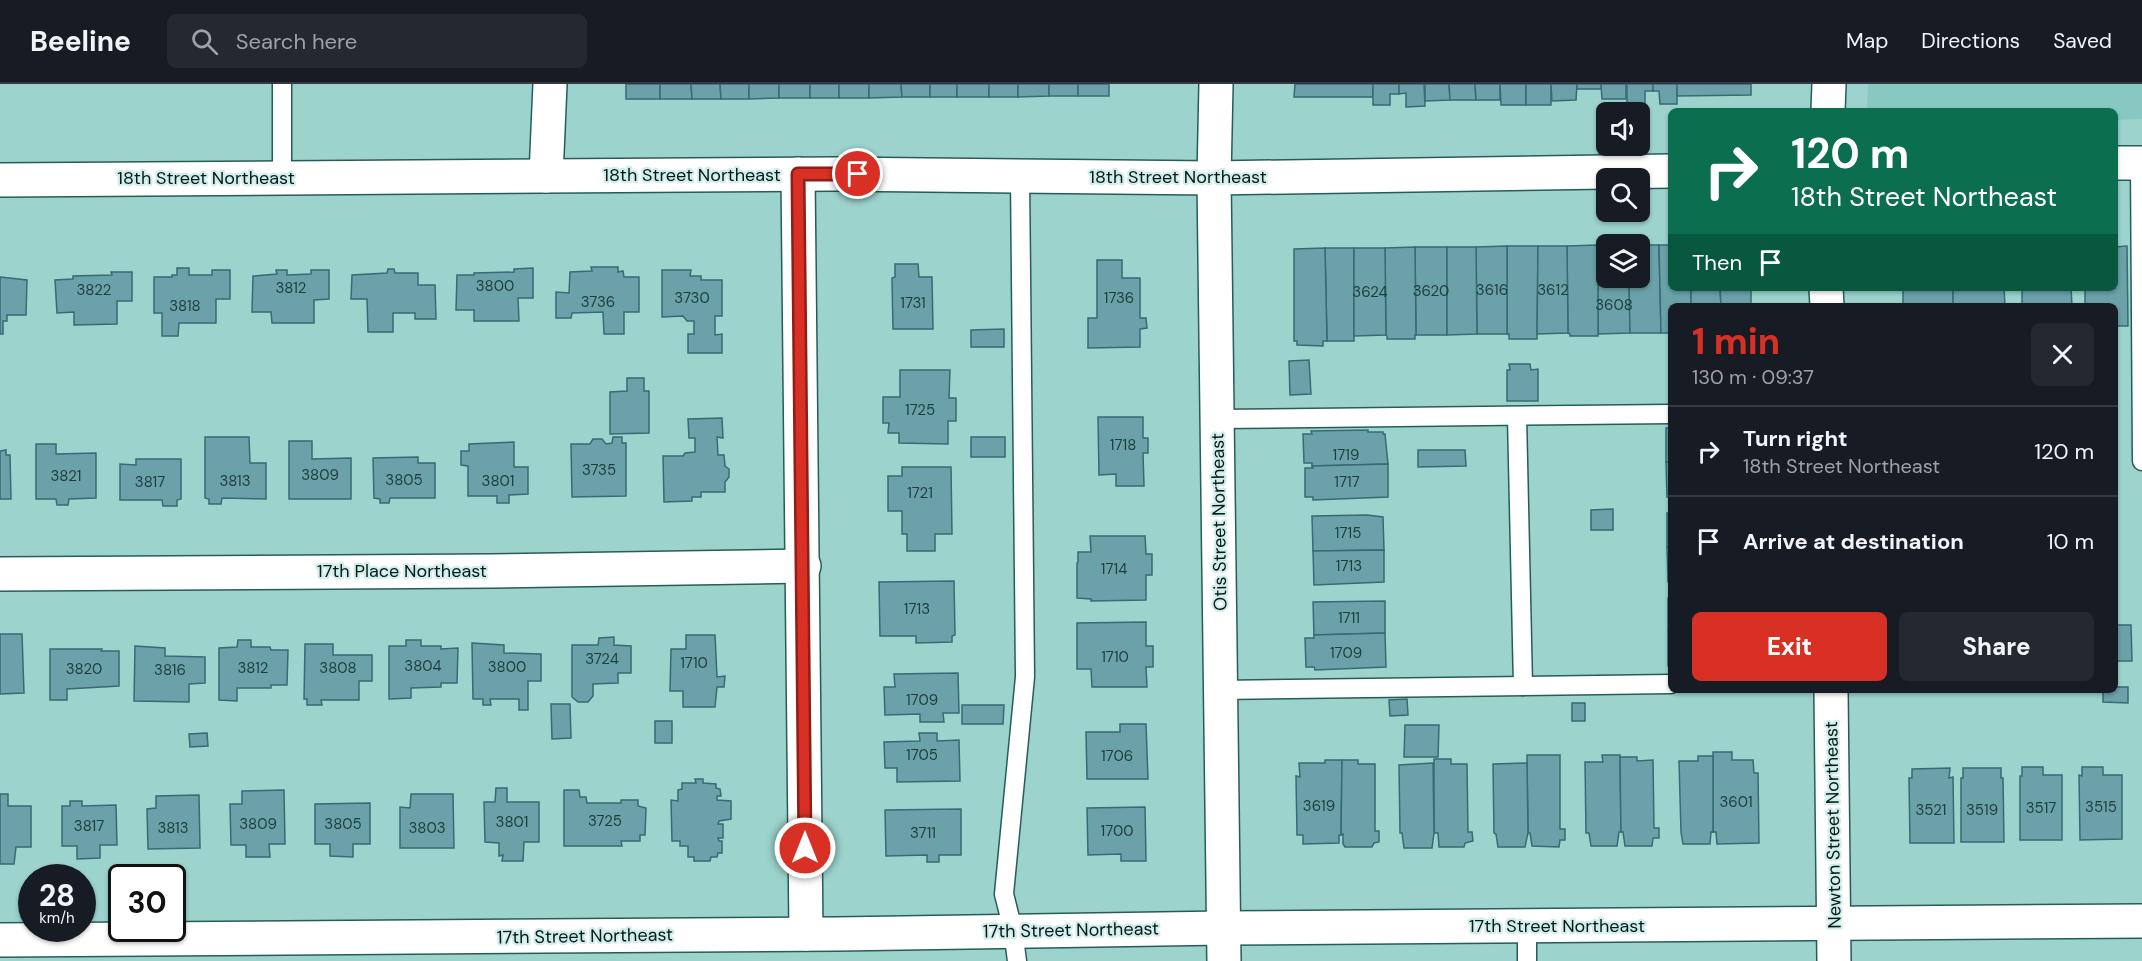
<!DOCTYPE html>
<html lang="en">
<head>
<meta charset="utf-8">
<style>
  :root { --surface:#171b24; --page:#242831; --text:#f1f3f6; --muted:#9ea1a6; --line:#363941; --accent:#d93025 }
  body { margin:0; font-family:"DM Sans",sans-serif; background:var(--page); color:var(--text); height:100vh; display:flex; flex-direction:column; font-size:22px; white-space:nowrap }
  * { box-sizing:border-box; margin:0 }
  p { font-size:20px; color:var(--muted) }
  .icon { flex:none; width:33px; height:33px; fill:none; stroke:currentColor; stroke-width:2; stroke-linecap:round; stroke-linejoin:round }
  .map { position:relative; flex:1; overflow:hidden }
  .sheet { position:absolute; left:1668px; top:219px; width:450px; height:390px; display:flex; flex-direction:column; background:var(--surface); border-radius:9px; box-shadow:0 2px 4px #0004 }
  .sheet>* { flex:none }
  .guide { position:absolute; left:1668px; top:24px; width:450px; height:183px; border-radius:9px; box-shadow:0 2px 4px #0004; background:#0b6e4f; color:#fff; overflow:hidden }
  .buttons { position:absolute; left:1596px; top:18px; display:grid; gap:12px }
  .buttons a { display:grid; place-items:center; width:54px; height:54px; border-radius:9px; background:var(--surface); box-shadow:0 2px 4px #0004; font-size:30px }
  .speed { position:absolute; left:18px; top:780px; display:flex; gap:12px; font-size:30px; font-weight:700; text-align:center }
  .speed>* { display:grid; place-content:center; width:78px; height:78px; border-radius:50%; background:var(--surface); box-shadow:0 2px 4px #0004; line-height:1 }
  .speed small { font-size:15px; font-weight:400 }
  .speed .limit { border:3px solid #111; border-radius:9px; background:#fff; color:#111 }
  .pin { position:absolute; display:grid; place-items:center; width:51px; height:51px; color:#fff; margin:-26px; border:3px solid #fff; border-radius:50%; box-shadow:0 2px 6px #0007 }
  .me { position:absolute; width:66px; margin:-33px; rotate:0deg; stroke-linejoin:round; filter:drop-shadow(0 0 4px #0008) }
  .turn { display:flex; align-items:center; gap:21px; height:126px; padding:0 24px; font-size:27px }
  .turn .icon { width:78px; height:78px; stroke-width:2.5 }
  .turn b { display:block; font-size:42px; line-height:51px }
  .then { display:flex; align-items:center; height:57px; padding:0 24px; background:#0003; gap:12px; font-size:22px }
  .round { display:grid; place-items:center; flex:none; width:63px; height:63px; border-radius:9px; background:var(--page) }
  .headline { display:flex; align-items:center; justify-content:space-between; height:102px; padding:0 24px }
  h1 { font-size:36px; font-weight:800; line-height:45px; color:var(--accent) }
  .cta { display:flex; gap:12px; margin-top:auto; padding:12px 24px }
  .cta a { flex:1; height:69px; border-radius:9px; background:var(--accent); color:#fff; font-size:24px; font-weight:800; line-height:69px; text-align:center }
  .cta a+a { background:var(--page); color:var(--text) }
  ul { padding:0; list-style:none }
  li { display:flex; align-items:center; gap:18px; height:90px; padding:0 24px; border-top:2px solid var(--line) }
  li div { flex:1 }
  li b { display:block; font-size:22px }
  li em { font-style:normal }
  header { display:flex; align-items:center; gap:36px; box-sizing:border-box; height:84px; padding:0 30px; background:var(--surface); border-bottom:2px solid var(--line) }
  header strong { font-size:28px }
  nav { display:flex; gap:33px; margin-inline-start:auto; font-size:21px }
  .search { width:420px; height:54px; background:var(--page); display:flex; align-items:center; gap:15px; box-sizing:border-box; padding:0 21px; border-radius:9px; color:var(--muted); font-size:22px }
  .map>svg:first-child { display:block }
  .built { fill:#87c9c2 }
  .building { fill:#6ba2a9; stroke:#366c73; stroke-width:1.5 }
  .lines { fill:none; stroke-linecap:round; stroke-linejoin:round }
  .service-casing { stroke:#265d57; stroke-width:21 }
  .minor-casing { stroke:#265d57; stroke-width:36 }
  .secondary-casing { stroke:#265d57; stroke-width:36 }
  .service { stroke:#fff; stroke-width:18 }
  .minor { stroke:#fff; stroke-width:33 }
  .secondary { stroke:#fff; stroke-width:33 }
  .route-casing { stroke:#8d1f18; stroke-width:15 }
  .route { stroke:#d93025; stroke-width:10 }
  .labels { text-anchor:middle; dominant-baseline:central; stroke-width:4.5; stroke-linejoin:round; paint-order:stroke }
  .number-label { font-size:15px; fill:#1e3e3e }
  .street-label { font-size:18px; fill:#051c1a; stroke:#d3eeea }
</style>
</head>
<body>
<header>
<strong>Beeline</strong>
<div class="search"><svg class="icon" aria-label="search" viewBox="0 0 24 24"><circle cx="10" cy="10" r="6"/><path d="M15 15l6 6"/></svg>Search here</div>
<nav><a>Map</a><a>Directions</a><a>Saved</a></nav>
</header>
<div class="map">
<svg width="2142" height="877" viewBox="0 0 2142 877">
  <rect width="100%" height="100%" fill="#9cd3cd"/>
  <polygon class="built" points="1868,0 2142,0 2142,35 2115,36 2115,27 1867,27"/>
  <g class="building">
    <rect x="626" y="0" width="34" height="15"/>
    <polygon points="660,0 691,0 692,15 660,15"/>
    <polygon points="691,0 720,0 721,15 692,15"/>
    <polygon points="720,0 749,0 749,15 721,15"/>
    <polygon points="749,0 779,0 779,14 749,15"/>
    <rect x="779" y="0" width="31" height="14"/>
    <rect x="810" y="0" width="29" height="14"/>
    <rect x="839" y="0" width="30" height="14"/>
    <polygon points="869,0 901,0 902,13 869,14"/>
    <polygon points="901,0 930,0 930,13 902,13"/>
    <rect x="930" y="0" width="27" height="13"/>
    <rect x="957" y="0" width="32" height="13"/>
    <rect x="989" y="0" width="29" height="13"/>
    <polygon points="1018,0 1049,0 1049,12 1018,13"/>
    <rect x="1049" y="0" width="29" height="12"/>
    <rect x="1078" y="0" width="31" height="12"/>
    <polygon points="1295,0 1373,0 1373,13 1294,13"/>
    <polygon points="1373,0 1399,0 1399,10 1390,10 1390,21 1373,21"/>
    <polygon points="1399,0 1424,0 1425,22 1406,23 1406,9 1399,10"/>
    <polygon points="1425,0 1449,0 1450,16 1425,17"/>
    <polygon points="1449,0 1475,0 1476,16 1450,16"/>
    <polygon points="1475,0 1500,0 1500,16 1476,16"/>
    <polygon points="1500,0 1526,0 1526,21 1501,21"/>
    <rect x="1526" y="0" width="25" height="21"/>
    <polygon points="1551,0 1577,0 1576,16 1552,17"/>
    <polygon points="1577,0 1601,0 1602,5 1577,5"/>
    <polygon points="1601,0 1626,0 1626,15 1602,15"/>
    <polygon points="1627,0 1653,0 1653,7 1645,7 1645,21 1627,21"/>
    <polygon points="1653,0 1677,0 1677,20 1660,20 1659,7 1653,7"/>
    <polygon points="1677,0 1751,0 1751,11 1677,12"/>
    <polygon points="1598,161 1606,161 1606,194 1629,194 1630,249 1598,250"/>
    <polygon points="1598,161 1598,252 1570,252 1570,250 1568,249 1567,162"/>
    <polygon points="1640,161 1659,161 1661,249 1630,249 1629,194 1640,194"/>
    <polygon points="1659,161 1671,161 1671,204 1691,204 1691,222 1671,222 1671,249 1661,249"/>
    <polygon points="1507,162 1538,162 1537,255 1509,255 1509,250 1507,250"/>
    <polygon points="1507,162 1507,250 1477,250 1476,163"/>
    <polygon points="1538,162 1567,162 1568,249 1537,250"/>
    <polygon points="2127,162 2128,242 2115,242 2115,222 2085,222 2085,204 2115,204 2115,163"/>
    <polygon points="1415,163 1447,163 1447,251 1416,251"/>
    <polygon points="1415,163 1416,251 1415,251 1415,255 1387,255 1387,252 1386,251 1385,164"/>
    <polygon points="1447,163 1476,163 1477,250 1447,251"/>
    <polygon points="1325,164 1354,164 1354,257 1327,257"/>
    <polygon points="1325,164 1327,257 1323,257 1323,262 1297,261 1297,257 1294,257 1294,165"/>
    <polygon points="1354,164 1385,164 1386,251 1354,252"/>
    <polygon points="1097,176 1122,176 1122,194 1140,194 1140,234 1146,234 1147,244 1140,245 1140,263 1088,264 1088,234 1097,234"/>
    <polygon points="895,180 918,180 919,193 932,193 933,245 893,245 892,194 895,193"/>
    <polygon points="591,183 618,183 618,188 623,187 624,193 639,193 639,228 624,228 624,250 604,250 603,228 572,229 571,234 556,234 556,208 569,209 570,188 592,187"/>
    <polygon points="177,184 189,184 189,191 212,191 212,186 230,186 230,215 216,215 216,239 179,239 178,252 162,252 162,229 154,229 154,193 172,193 172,191 177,191"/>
    <polygon points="533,184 533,214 518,214 519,237 474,237 474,226 456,226 457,191 474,191 474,189 514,188 514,185"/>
    <polygon points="388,185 394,185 395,189 418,189 418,201 435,201 436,235 415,235 415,229 393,229 393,248 368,248 367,215 351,215 352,191 387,189"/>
    <polygon points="276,186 287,186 287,191 311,190 311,186 329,186 329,215 314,216 314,239 272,239 271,228 252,228 253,192 277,190"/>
    <polygon points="662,186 691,186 690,192 701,192 701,196 722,196 722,232 715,232 715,251 722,250 722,269 688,269 688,250 694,250 694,237 687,237 683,232 662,233"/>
    <polygon points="111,188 132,188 132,217 117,217 117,240 74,241 74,228 57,229 55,196 73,195 73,192 112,191"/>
    <polygon points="0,193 27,196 26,231 7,231 7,237 3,237 3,250 0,250"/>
    <polygon points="1691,204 1720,204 1721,222 1691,222"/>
    <polygon points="1720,204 1751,204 1751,222 1721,222"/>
    <rect x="1903" y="204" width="50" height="18"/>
    <polygon points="1953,204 2004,204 2005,222 1953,222"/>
    <polygon points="2022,204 2071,204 2072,222 2022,222"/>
    <polygon points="1004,245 1004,263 971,263 971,246"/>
    <polygon points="1309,276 1311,310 1290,311 1289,277"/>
    <polygon points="1509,280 1530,280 1531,286 1538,285 1538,317 1507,317 1507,286 1510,286"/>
    <polygon points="900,286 950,286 949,314 956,314 956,337 948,337 948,360 899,359 899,349 888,349 889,339 883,339 883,313 900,313"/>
    <polygon points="627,294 644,294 644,307 649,307 649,349 610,350 610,308 627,307"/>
    <polygon points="1098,333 1143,333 1143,354 1148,354 1148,369 1143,369 1144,402 1116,402 1116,390 1099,391"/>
    <polygon points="722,334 723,354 717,353 718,371 724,371 725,382 729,385 729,393 725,398 725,408 701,408 701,413 692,413 692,417 664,418 663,372 683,372 685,369 695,368 695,354 689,354 688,335"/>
    <rect x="1666" y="344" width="5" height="34"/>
    <polygon points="1368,346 1368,348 1383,348 1383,350 1385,350 1388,380 1312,382 1312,379 1304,379 1303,350 1312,350 1311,347"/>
    <polygon points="205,353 249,353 250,379 266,379 266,415 222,414 221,420 209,420 209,415 205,414"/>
    <polygon points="613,353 622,353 622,359 626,359 626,412 572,413 571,360 590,360 593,355 602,355 606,360 612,359"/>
    <rect x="971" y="353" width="34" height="20"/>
    <polygon points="289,357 312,357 312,375 351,374 351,415 289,415"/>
    <polygon points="514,358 514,383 528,383 528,410 509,411 509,419 497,419 497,412 468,412 468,382 461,381 461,367 469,367 469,360"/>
    <polygon points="36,360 56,360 56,370 96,369 96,414 69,415 68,421 57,421 56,415 36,415"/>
    <polygon points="6,366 6,371 10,371 11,415 0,415 0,367"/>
    <polygon points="1418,366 1465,366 1466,382 1418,383"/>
    <polygon points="418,373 418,379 435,379 435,414 390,414 389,419 380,419 380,415 374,414 373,374"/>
    <polygon points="136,375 181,375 181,415 177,416 177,422 163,422 162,416 120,416 120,380 136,381"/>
    <polygon points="1666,378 1671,378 1671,413 1667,413"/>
    <polygon points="1388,380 1388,413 1313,416 1313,413 1305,413 1305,384 1313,384 1312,382"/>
    <polygon points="902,383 951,383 952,450 935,450 935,467 907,467 907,450 902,450 902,427 888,427 888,392 902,392"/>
    <polygon points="1613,425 1613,446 1591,446 1591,426"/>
    <rect x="1667" y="429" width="4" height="34"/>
    <polygon points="1367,431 1383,433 1384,466 1313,467 1312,432"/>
    <polygon points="1090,452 1145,452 1146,470 1152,470 1152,491 1146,491 1146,516 1091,517 1091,515 1077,514 1077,479 1078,478 1078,468 1091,468"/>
    <polygon points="1667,463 1671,463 1671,498 1668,498"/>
    <polygon points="1384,466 1384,498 1314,501 1313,467"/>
    <polygon points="954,497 955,551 952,552 952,558 916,559 916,552 880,552 879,498"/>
    <rect x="1668" y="514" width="3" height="33"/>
    <polygon points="1385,517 1385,549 1314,551 1313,518"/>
    <polygon points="1146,538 1146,562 1153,562 1153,583 1146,583 1147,603 1092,603 1091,585 1077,585 1077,539"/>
    <polygon points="2115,541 2131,541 2132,577 2115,577"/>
    <rect x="1668" y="547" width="3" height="35"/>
    <polygon points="1385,549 1386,583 1315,586 1314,583 1306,583 1305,554 1314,554 1314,551"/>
    <polygon points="0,550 22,550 24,609 0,610"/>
    <polygon points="686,551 715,551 717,593 725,592 724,603 717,603 715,623 683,623 683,607 670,607 671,565 686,565"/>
    <polygon points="614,553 614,561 631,562 631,589 618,589 618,599 593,600 593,612 588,618 578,618 572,613 572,561 598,561 599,554"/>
    <polygon points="238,556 251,556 251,563 270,563 271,566 288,566 287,601 271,601 271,604 237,604 237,617 219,616 219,564 237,563"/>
    <polygon points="406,556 421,556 421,562 441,562 441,565 458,564 457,599 441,599 441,603 411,604 411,614 389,615 389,562 406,562"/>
    <polygon points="472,559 504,561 504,569 541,570 541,597 528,597 528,626 519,626 519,615 490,615 491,621 483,621 483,615 473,615"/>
    <polygon points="305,560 333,560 333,571 372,571 372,597 359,597 359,616 321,616 322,621 307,621 307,615 304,615"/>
    <polygon points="135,562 165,564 165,572 205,573 205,599 189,600 189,618 134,617"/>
    <polygon points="50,565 102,565 101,567 119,567 119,602 67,605 67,616 50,616"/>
    <polygon points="958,589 959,629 943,629 944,638 920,638 920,630 885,631 884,603 895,603 894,590"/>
    <polygon points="2115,603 2128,603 2128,619 2103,618 2103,606 2115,606"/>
    <polygon points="1407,615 1408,631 1390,632 1389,616"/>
    <rect x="1572" y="619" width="13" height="18"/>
    <polygon points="551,620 570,620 571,654 552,655"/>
    <polygon points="962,621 1004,621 1003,640 962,640"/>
    <rect x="655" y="637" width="17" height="22"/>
    <polygon points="1120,640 1146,640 1148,695 1087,695 1086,648 1120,648"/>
    <polygon points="1405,641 1439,641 1438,673 1404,673"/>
    <polygon points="207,649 208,662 190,663 189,650"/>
    <polygon points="919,649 937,649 937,657 959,656 960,697 897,698 897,684 885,684 884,658 920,657"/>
    <polygon points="1713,668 1732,668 1732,676 1753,676 1754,689 1758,689 1759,759 1717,760 1716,748 1713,748"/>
    <polygon points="1527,671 1560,671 1560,745 1565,745 1565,756 1560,756 1559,763 1532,762 1530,749 1528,749"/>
    <polygon points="1602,671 1620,671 1621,748 1619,748 1617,762 1591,762 1589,749 1586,749 1585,678 1603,678"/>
    <polygon points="1698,672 1713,672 1713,748 1711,748 1710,760 1683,760 1681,748 1679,677 1698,677"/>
    <polygon points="1620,673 1637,673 1637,677 1653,676 1654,744 1659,744 1659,754 1653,754 1652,762 1625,762 1623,748 1621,748"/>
    <polygon points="1434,675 1451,675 1451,680 1467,680 1468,748 1472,748 1473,757 1465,759 1464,763 1439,763 1438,749 1434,749"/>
    <polygon points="1325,676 1342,676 1341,751 1339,751 1339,759 1303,760 1303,751 1297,751 1296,692 1300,693 1299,679 1325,679"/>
    <polygon points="1342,676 1358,676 1358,680 1375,680 1375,747 1379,747 1379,758 1374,759 1372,763 1345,763 1343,760 1343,750 1341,751"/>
    <polygon points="1433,679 1434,749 1432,764 1404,764 1402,749 1400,749 1399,681"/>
    <polygon points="1527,679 1528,749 1525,763 1498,763 1496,750 1494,749 1493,680"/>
    <polygon points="2022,683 2043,683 2043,691 2062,691 2062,756 2020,756 2020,692 2022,692"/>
    <polygon points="2082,683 2103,683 2103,691 2122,691 2122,755 2080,756 2079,691 2082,692"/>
    <polygon points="1950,684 1949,694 1953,693 1954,759 1910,759 1909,694 1912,694 1912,685"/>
    <polygon points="1963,684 2001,684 2001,694 2003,694 2004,758 1961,758 1961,694 1963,694"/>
    <polygon points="695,695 703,695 703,699 716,700 716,704 720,705 721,712 717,712 717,716 731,717 731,735 719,737 718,740 723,740 723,754 718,754 719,757 722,757 722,769 718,769 717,773 711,773 710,777 694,777 694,773 688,773 688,762 680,762 680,757 672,757 671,716 678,717 678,706 682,705 682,699 696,699"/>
    <polygon points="496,704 507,704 507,718 539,718 539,758 524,758 523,777 502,777 503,771 499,772 499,759 485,758 484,718 495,718"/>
    <polygon points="284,706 285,760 269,760 270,773 246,773 246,761 231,761 230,720 242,720 242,707"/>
    <polygon points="564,706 579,706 580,713 586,713 587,719 621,719 621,716 638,716 638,722 646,724 645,751 640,751 640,757 621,757 622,762 564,762"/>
    <polygon points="0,710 8,710 8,722 31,722 31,763 16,763 14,780 0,780"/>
    <polygon points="411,710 453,710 454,764 400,764 400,723 410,724"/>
    <polygon points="199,711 200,764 148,765 147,725 156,724 156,712"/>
    <polygon points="70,717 82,717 82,722 116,721 117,761 100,761 100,774 77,775 77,762 62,762 62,722 70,722"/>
    <polygon points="370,719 370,760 353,760 353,773 330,772 330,760 315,760 315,720"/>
    <polygon points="1145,723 1146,777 1121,777 1121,770 1088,771 1087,724"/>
    <polygon points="961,725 961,771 939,771 939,778 927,778 927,771 886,772 885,726"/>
  </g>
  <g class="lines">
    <g class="service-casing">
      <g id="service">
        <polyline points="282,0 282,94"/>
        <polyline points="2140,79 2142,377"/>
        <polyline points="1517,332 1523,602"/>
        <polyline points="1218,335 1671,330"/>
        <polyline points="1221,606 1671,600"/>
        <polyline points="1527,842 1527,877"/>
        <polyline points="1017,877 1013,846 1004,810 1025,593 1020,92"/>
      </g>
    </g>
    <g class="minor-casing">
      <g id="minor">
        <polyline points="1216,0 1214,94 1224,877"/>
        <polyline points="1828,27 1829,0"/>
        <polyline points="798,90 806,850"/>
        <polyline points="546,92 550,0"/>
        <polyline points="1826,204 1827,222"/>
        <polyline points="0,490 492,487 804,482"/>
        <polyline points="1831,606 1834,877"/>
        <polyline points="0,856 837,850 1224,844 2142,837"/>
      </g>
    </g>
    <g class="secondary-casing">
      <g id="secondary">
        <polyline points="2115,79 2142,79"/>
        <polyline points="0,96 835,90 1214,94 1671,87"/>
      </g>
    </g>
    <use href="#service" class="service"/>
    <use href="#minor" class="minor"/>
    <use href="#secondary" class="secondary"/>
  </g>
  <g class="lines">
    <g class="route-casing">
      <polyline id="route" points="805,764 798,90 858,90"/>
    </g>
    <use href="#route" class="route"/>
  </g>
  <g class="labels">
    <g class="number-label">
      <text x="495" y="202">3800</text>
      <text x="291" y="204">3812</text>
      <text x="94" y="206">3822</text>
      <text x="1492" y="206">3616</text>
      <text x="1553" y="206">3612</text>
      <text x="1431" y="207">3620</text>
      <text x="1370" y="208">3624</text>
      <text x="692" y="214">3730</text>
      <text x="1119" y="214">1736</text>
      <text x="598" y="218">3736</text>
      <text x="913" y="219">1731</text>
      <text x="1614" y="221">3608</text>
      <text x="185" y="222">3818</text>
      <text x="920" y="326">1725</text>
      <text x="1123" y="361">1718</text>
      <text x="1346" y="371">1719</text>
      <text x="599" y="386">3735</text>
      <text x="320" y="391">3809</text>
      <text x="66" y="392">3821</text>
      <text x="404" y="396">3805</text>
      <text x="235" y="397">3813</text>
      <text x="498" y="397">3801</text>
      <text x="150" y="398">3817</text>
      <text x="1347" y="398">1717</text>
      <text x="920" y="409">1721</text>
      <text x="1348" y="449">1715</text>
      <text x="1349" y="482">1713</text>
      <text x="1114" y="485">1714</text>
      <text x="917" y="525">1713</text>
      <text x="1349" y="534">1711</text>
      <text x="1346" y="569">1709</text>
      <text x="1115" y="573">1710</text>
      <text x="602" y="575">3724</text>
      <text x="694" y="579">1710</text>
      <text x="423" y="582">3804</text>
      <text x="507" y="583">3800</text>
      <text x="253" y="584">3812</text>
      <text x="338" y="584">3808</text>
      <text x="84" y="585">3820</text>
      <text x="170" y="586">3816</text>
      <text x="922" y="616">1709</text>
      <text x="922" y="671">1705</text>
      <text x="1117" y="672">1706</text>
      <text x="1736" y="718">3601</text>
      <text x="1319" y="722">3619</text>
      <text x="2101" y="723">3515</text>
      <text x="2041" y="724">3517</text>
      <text x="1931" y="726">3521</text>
      <text x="1982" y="726">3519</text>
      <text x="605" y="737">3725</text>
      <text x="512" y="738">3801</text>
      <text x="258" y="740">3809</text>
      <text x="343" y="740">3805</text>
      <text x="89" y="742">3817</text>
      <text x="173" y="744">3813</text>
      <text x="427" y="744">3803</text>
      <text x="1117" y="747">1700</text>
      <text x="923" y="749">3711</text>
    </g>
    <g class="street-label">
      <text x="692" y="91">18th Street Northeast</text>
      <text x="1178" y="93">18th Street Northeast</text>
      <text x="206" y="94">18th Street Northeast</text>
      <text transform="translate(1219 438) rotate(-91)">Otis Street Northeast</text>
      <text x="402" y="487">17th Place Northeast</text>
      <text transform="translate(1833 741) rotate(-91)">Newton Street Northeast</text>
      <text x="1557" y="842">17th Street Northeast</text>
      <text transform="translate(1071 846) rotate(-1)">17th Street Northeast</text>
      <text transform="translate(585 852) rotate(-1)">17th Street Northeast</text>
    </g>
  </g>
</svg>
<div class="buttons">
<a><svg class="icon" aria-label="sound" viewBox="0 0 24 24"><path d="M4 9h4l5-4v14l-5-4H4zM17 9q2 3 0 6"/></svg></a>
<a><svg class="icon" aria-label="search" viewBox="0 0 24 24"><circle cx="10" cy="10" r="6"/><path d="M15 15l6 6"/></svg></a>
<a><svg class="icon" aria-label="layers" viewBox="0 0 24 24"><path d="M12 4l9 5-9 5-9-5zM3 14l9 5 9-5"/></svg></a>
</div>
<div class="speed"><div>28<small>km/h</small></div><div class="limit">30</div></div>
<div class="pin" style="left:858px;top:90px;background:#d93025"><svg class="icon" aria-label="arrive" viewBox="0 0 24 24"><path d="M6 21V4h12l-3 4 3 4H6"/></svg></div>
<svg class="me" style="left:805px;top:764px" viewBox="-20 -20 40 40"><circle r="17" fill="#d93025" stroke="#fff" stroke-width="3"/><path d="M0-11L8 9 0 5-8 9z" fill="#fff"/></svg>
<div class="guide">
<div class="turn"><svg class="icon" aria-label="right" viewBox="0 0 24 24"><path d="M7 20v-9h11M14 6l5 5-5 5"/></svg><div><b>120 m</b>18th Street Northeast</div></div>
<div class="then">Then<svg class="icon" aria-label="arrive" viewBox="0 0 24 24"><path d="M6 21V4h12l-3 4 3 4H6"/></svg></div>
</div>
<section class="sheet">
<div class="headline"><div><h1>1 min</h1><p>130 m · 09:37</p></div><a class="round"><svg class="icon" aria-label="close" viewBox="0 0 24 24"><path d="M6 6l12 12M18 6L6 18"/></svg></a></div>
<ul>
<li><svg class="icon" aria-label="right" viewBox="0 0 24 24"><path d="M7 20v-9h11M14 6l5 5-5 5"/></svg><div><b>Turn right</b><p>18th Street Northeast</p></div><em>120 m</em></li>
<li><svg class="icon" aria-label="arrive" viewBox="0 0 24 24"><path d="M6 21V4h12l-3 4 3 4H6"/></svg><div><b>Arrive at destination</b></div><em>10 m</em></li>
</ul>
<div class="cta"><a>Exit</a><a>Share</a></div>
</section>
</div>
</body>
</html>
